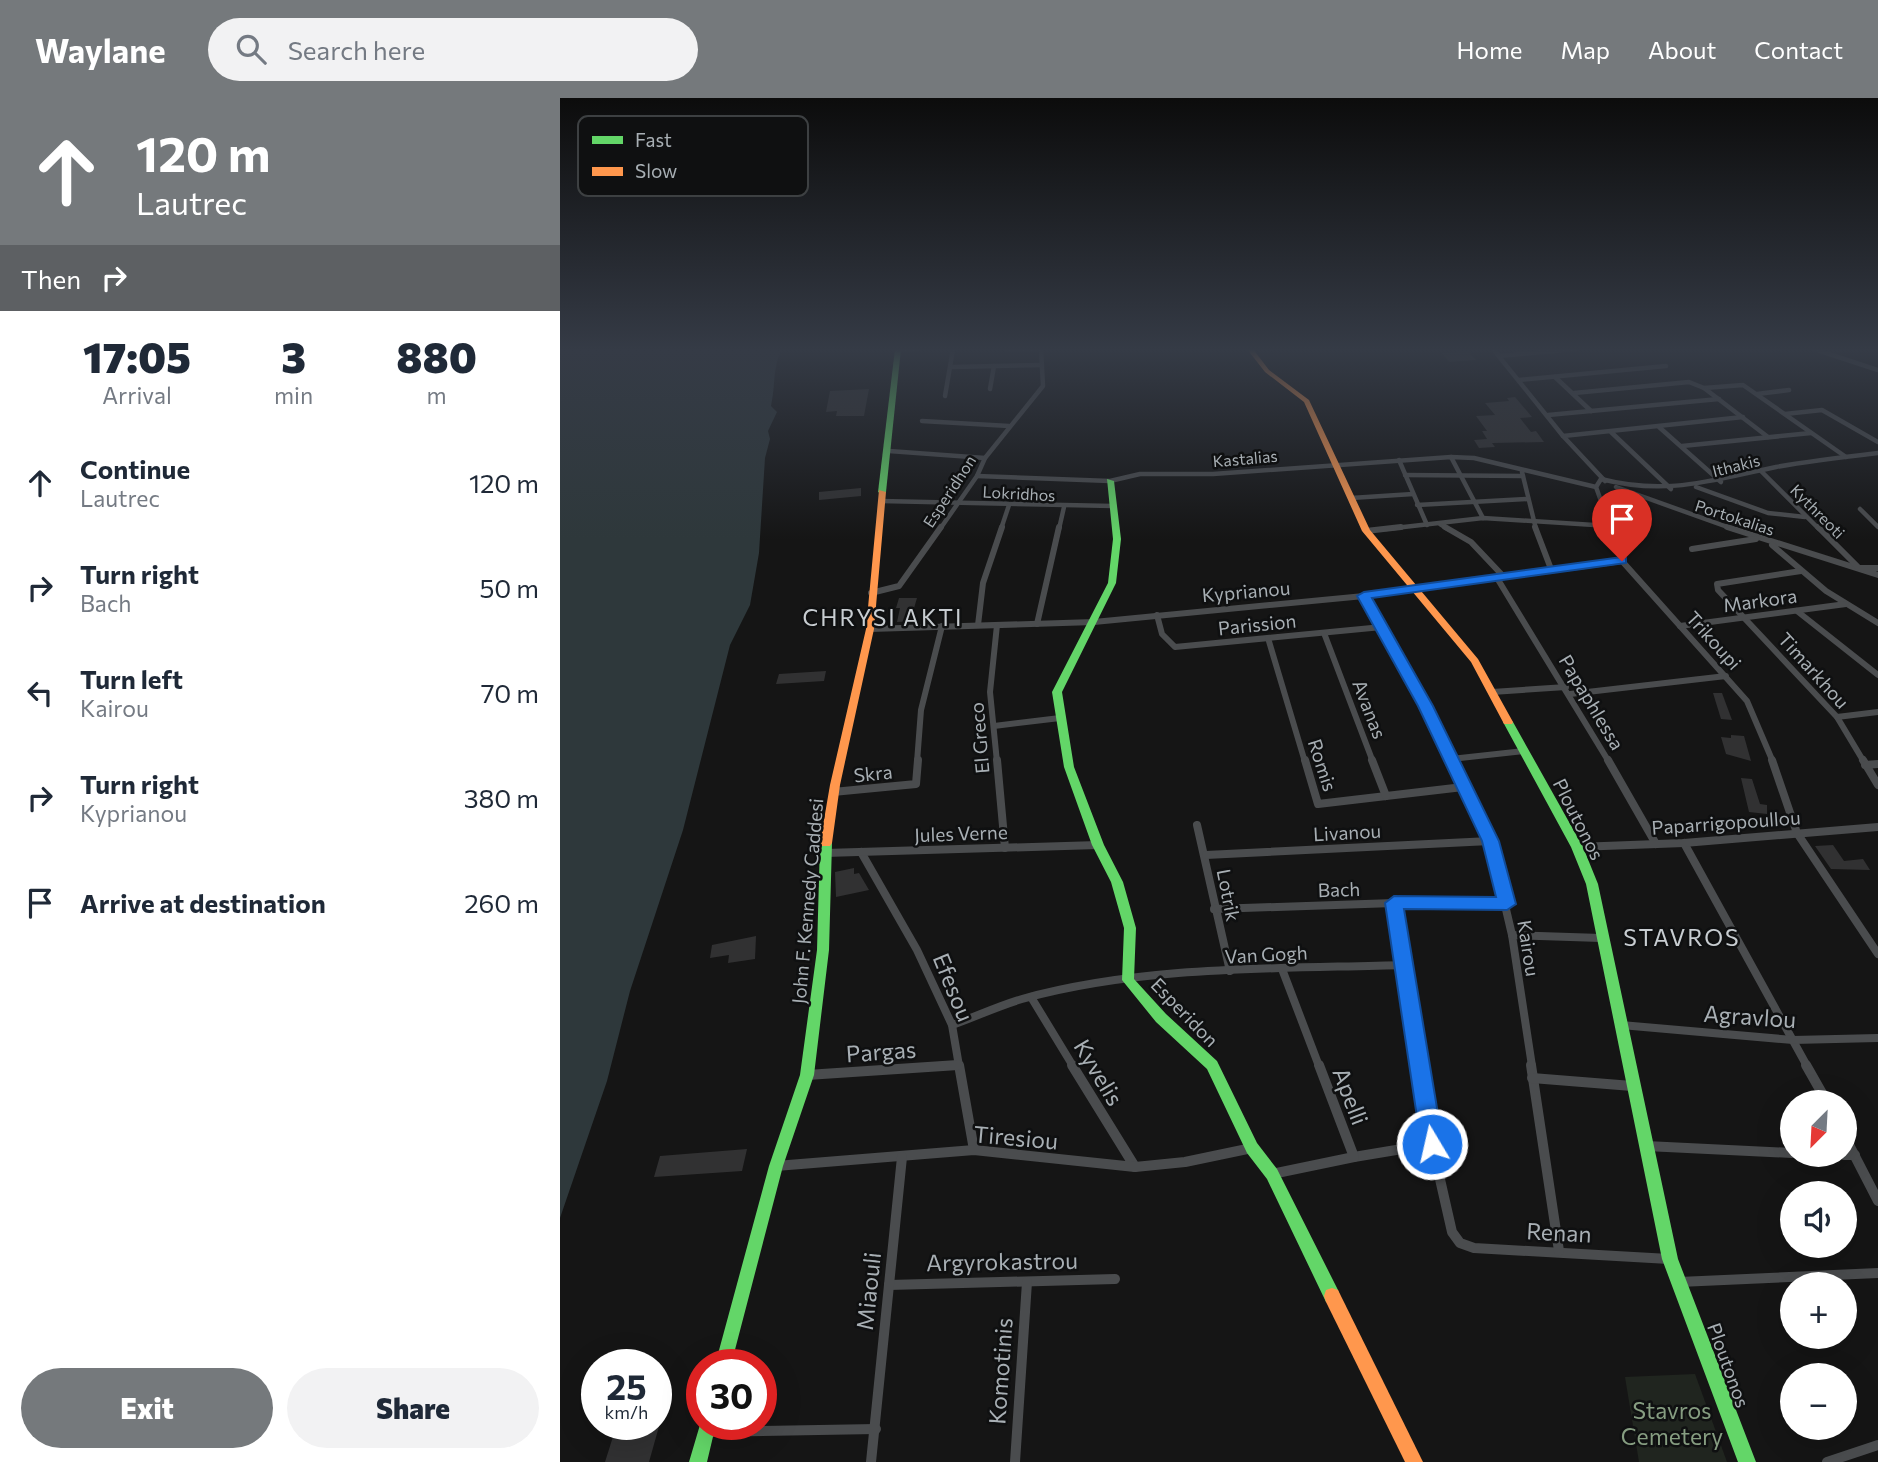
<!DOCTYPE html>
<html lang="en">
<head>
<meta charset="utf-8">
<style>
  :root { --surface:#fff; --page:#f2f2f3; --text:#1f2937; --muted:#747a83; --accent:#75797c }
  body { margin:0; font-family:Commissioner,sans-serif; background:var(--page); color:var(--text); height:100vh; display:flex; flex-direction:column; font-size:26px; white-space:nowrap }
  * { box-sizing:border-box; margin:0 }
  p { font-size:23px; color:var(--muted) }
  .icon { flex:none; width:38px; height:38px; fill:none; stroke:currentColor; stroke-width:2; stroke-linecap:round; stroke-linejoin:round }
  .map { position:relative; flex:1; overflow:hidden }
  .sheet { display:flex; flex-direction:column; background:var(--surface); width:560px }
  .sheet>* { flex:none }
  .banner { background:#75797c; color:#fff; overflow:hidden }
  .needle { width:46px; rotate:204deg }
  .controls { position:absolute; left:1220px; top:992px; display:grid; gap:14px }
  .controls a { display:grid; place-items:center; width:77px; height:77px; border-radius:50%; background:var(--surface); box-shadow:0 7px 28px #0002; font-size:35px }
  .speed { position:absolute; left:21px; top:1251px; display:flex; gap:14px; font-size:35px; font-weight:700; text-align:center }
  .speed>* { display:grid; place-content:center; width:91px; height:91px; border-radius:50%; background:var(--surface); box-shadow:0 7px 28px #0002; line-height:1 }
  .speed small { font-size:18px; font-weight:400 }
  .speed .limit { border:10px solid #d22; background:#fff; color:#111 }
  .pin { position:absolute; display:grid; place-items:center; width:60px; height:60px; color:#fff; margin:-72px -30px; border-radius:50% 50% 50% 0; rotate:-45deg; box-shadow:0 0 7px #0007 }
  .pin .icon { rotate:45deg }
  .me { position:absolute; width:77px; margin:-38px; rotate:351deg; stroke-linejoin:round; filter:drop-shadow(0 0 5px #0008) }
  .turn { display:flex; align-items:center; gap:24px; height:147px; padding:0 21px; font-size:32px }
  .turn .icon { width:91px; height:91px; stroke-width:2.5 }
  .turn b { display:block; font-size:49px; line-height:60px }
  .then { display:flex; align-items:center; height:66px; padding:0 21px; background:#0003; gap:14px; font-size:26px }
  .eta { display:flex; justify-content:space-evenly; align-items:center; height:119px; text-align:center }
  .eta b { font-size:42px; font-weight:800; line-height:49px }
  .cta { display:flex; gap:14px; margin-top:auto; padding:14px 21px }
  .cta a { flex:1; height:80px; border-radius:42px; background:var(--accent); color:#fff; font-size:28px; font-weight:800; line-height:80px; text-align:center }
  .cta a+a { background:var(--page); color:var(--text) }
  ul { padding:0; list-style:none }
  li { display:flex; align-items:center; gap:21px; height:105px; padding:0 21px }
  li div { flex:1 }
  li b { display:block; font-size:26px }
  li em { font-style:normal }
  header { display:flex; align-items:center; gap:42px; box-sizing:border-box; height:98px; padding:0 35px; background:var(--accent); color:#fff }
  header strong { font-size:33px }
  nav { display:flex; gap:38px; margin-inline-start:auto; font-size:24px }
  .search { width:490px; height:63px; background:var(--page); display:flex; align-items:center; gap:18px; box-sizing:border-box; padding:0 24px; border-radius:38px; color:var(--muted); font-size:26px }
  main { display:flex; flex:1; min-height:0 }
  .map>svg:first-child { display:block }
  .green { fill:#20251f }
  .water { fill:#2e383b }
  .building { fill:#313132 }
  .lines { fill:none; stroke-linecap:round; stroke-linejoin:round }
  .street-far3 { stroke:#4a4c4e; stroke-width:4.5 }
  .street-far2 { stroke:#4a4c4e; stroke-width:6 }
  .street-far1 { stroke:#4a4c4e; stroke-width:8 }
  .street { stroke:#4a4c4e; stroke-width:10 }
  .fast { fill:#63d668; fill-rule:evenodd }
  .slow { fill:#ff974d; fill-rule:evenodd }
  .route { fill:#1a73e8; stroke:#114b97; stroke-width:2 }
  .labels { text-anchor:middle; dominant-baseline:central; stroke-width:5; stroke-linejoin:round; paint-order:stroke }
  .far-street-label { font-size:16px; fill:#a8afb4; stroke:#0f1011 }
  .street-label { font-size:19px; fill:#a8afb4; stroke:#0f1011 }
  .quarter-label { font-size:23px; letter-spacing:2px; fill:#c8cdd1; stroke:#0f1011 }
  .near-street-label { font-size:23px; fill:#a8afb4; stroke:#0f1011 }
  .near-park-label { font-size:23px; fill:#869d81; stroke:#0f1011 }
  .key { fill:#0f1011; stroke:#3d4042; stroke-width:2 }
  .key-label { font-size:19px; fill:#a8afb4 }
</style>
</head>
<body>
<header>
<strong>Waylane</strong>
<div class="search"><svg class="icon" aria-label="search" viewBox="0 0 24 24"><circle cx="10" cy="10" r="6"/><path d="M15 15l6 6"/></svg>Search here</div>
<nav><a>Home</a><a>Map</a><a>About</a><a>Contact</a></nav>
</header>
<main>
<section class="sheet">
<div class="banner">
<div class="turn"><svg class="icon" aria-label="ahead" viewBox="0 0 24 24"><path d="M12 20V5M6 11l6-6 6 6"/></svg><div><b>120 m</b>Lautrec</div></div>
<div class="then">Then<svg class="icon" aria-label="right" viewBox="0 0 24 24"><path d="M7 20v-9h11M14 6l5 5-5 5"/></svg></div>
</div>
<div class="eta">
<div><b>17:05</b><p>Arrival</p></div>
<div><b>3</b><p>min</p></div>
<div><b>880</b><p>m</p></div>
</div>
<ul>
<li><svg class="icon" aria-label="ahead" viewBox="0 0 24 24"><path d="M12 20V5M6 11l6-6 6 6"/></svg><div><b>Continue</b><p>Lautrec</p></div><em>120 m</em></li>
<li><svg class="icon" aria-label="right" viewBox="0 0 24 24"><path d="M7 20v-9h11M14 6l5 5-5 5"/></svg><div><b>Turn right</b><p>Bach</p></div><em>50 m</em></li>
<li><svg class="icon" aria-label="left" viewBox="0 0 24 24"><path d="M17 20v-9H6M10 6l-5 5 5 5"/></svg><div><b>Turn left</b><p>Kairou</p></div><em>70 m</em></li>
<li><svg class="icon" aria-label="right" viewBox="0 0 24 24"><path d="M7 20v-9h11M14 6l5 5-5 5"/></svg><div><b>Turn right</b><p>Kyprianou</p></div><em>380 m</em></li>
<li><svg class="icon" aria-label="arrive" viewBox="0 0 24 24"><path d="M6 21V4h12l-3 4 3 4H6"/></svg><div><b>Arrive at destination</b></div><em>260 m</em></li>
</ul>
<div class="cta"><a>Exit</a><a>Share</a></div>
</section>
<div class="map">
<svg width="1318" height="1364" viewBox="0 0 1318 1364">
  <rect width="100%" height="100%" fill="#151515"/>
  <polygon class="green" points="1135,1276 1167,1364 1079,1364 1065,1279"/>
  <path class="water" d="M0,251H222C212,271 216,286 211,308L217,314L208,333L210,341L205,360L199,455L190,507L170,547L123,732L70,893L47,983L0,1120Z"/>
  <g class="building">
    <polygon points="908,253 916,262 889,264 882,255"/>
    <polygon points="309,291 304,318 276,318 277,313 266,314 270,293"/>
    <polygon points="955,299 972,319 960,320 971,334 976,333 984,344 932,345 935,349 919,350 914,342 927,341 922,333 927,333 916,318 935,317 925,305 949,303 947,300"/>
    <polygon points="301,390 301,398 259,402 259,394"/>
    <polygon points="339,500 357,500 352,517 357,516 356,523 337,524 340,510 336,510"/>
    <polygon points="266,573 264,583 216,586 219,576"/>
    <polygon points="1153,595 1162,595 1172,622 1161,621"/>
    <polygon points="1171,637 1184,638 1191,663 1166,656 1161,639 1171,640"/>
    <polygon points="1181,680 1192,681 1200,706 1207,707 1207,716 1189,714"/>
    <polygon points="1273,747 1284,763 1303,761 1310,772 1271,771 1255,748"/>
    <polygon points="294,770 294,776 299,775 309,792 276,799 275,774"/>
    <polygon points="196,838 195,861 168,865 169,857 150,860 152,847"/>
    <polygon points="187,1051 182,1073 94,1079 100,1058"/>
    <polygon points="96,1300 107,1300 89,1364 45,1364 57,1326 96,1326"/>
  </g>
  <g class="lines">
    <g class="street-far3">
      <polyline points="338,251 357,251"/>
      <polyline points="445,251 481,252"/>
      <polyline points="933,251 1003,338 1045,383"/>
      <polyline points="1254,251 1318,272"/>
      <polyline points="939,258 1016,251"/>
      <polyline points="392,269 481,267"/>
      <polyline points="995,279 1031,313"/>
      <polyline points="959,282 1106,268"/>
      <polyline points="430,291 434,268"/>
      <polyline points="1014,295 1129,284 1144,290"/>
      <polyline points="1197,296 1229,292"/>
      <polyline points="385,298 393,251"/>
      <polyline points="1225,316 1262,312 1318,344"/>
      <polyline points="988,317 1159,301"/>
      <polyline points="362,323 449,328"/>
      <polyline points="1099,329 1161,384"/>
      <polyline points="1051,334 1111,391"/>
      <polyline points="1003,338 1183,319"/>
      <polyline points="1208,339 1144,290 1183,287 1286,359"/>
      <polyline points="1122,348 1251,335"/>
      <polyline points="329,353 425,360"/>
      <polyline points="891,359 923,420"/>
      <polyline points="839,362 867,427"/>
      <polyline points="1201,373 1259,431"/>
      <polyline points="962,374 976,431"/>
      <polyline points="845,377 963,378"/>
      <polyline points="417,378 550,383 580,376 653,376 891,359 914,360 1036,389"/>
      <polyline points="1056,389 1173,431"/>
      <polyline points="1136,389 1208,415 1245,419"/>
      <polyline points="791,400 853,396"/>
      <polyline points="321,403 553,408"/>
      <polyline points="857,407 968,401"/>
      <polyline points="1300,411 1318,429"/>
      <polyline points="880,426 888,431"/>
      <polyline points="380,431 417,378 425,360 483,288 481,251"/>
      <polyline points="441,431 449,407"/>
      <polyline points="499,431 504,409"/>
      <polyline points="826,431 923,420 1050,428"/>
      <path d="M1051,431L1036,389L1041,381C1107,398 1152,382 1216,369C1250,363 1284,359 1318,355"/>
    </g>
    <g class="street-far2">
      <polyline points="885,429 911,444 944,479"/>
      <polyline points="975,429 991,471"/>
      <polyline points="1050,429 1062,463 1187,603 1213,664"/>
      <polyline points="1167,429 1318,477"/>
      <polyline points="1258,429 1299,470 1318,470"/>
      <polyline points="806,433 841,429"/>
      <polyline points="1212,447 1266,493 1318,525"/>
      <polyline points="1132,451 1196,441"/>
      <polyline points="1241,473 1157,486 1158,492 1277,619 1304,664"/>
      <polyline points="937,480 1049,664"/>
      <polyline points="311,495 339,488 381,429"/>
      <polyline points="804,498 866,608 893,664"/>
      <polyline points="1237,513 1318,577"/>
      <polyline points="597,517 602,536 615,549 822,529"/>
      <polyline points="477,526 499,429"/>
      <polyline points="418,527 423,485 442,429"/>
      <polyline points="1120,528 1286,506"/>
      <polyline points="310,531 534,524 804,498 1062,463"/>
      <polyline points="764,535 813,664"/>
      <polyline points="708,540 745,664"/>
      <polyline points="932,594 1006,589"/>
      <polyline points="1010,596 1166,578"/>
      <polyline points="1277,619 1318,614"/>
      <polyline points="434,628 500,620"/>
      <polyline points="891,661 964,653"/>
      <polyline points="357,664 361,612 382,528"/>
      <polyline points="437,664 430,594 437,527"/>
    </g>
    <g class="street-far1">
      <polyline points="437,662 445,750"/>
      <polyline points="745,662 758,706 903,689"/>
      <polyline points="812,662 826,698"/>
      <polyline points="892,662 930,743 952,837 972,968"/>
      <polyline points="1048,662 1096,746"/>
      <polyline points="1212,662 1237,735 1318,856"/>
      <polyline points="1303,662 1318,687"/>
      <polyline points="1305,667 1318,666"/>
      <polyline points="273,694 356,686 358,662"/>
      <polyline points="637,727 670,873"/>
      <polyline points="1124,745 1247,968"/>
      <polyline points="1017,749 1124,745 1318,729"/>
      <polyline points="301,754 357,852 392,927 399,968"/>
      <polyline points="265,755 538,747"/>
      <polyline points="646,757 930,743"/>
      <polyline points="834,805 860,968"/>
      <polyline points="654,811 834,805 947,806"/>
      <polyline points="952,837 1041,840"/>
      <polyline points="722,871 759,968"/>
      <polyline points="471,899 513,968"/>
      <path d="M392,927C415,919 438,908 462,901C585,867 718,871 845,867"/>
      <polyline points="1061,927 1233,942 1318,940"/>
      <polyline points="378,968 398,967"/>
    </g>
    <g class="street">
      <polyline points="399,967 414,1052"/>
      <polyline points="512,967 575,1069"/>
      <polyline points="859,967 872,1046 892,1134 900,1145 914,1150 1109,1161"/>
      <polyline points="971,967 999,1153"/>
      <polyline points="1246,967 1267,1004"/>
      <polyline points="247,977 398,967"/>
      <polyline points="972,980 1072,988"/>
      <polyline points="1284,1037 1318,1103"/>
      <polyline points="1086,1048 1232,1055"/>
      <polyline points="1284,1057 1295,1057"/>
      <polyline points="794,1059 872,1046"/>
      <polyline points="216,1068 414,1052 575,1069 625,1064 692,1050"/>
      <polyline points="712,1076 794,1059 759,967"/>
      <polyline points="1119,1184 1318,1175"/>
      <polyline points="329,1187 555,1181"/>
      <polyline points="146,1334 316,1331"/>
      <polyline points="311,1364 342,1059"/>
      <polyline points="455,1364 467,1184"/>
      <polyline points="1267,1364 1318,1347"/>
    </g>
    <g class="fast">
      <polygon points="335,251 341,251 326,394 322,396 318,394"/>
      <polygon points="547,381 554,383 561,441 556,485 502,594 514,669 544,747 563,784 576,830 574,881 606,916 657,963 697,1045 717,1071 778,1192 780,1198 778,1204 772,1206 766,1204 707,1081 687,1055 647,971 596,924 562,882 564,830 551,784 532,747 504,669 492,594 548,485 553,441"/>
      <polygon points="948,621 953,624 1023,749 1038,786 1118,1161 1196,1364 1178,1364 1102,1161 1026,786 1011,749 943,624"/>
      <polygon points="266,741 270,742 272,745 269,852 254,977 223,1068 171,1267 155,1267 209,1068 240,977 257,852 260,745 262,742"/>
      <polygon points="142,1320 142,1326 156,1326 147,1364 129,1364"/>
    </g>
    <g class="slow">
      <polygon points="687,251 693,251 709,272 749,302 810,432 918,561 953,624 952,626 944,626 943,624 911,564 802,433 744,304 705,274"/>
      <polygon points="319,392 326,394 314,531 280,687 272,745 270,748 262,748 260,745 270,687 306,531"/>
      <polygon points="772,1190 778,1192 863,1364 845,1364 766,1204 764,1198 766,1192"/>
    </g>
  </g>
  <linearGradient id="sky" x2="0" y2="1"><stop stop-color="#0c0c0c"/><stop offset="0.57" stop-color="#353b46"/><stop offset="1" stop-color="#353b46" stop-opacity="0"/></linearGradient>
  <rect width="1318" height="442" fill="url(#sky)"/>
  <polygon class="route" points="1062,459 1066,460 1066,465 812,500 873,608 939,743 956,806 947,812 844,811 883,1046 880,1053 872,1056 864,1053 861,1046 825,805 834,798 936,799 922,743 858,608 797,498 804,494"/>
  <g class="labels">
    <g class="far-street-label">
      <text transform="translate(685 360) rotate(-5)">Kastalias</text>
      <text transform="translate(1176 367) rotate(-14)">Ithakis</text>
      <text transform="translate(389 393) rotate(-57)">Esperidhon</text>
      <text transform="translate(459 395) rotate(3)">Lokridhos</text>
      <text transform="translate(1258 413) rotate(45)">Kythreoti</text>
      <text transform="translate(1175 419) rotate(18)">Portokalias</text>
    </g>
    <g class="street-label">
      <text transform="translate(686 493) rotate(-5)">Kyprianou</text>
      <text transform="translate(1200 502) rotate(-8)">Markora</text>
      <text transform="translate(697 526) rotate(-6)">Parission</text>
      <text transform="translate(1154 542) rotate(48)">Trikoupi</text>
      <text transform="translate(1254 572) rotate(48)">Timarkhou</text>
      <text transform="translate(1032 604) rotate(59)">Papaphlessa</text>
      <text transform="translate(810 611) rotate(69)">Avanas</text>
      <text transform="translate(419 640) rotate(-95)">El Greco</text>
      <text transform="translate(763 667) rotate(72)">Romis</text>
      <text transform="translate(313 675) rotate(-6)">Skra</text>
      <text transform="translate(1019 721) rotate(63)">Ploutonos</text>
      <text transform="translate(1166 724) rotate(-4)">Paparrigopoullou</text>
      <text transform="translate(787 734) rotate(-3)">Livanou</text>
      <text transform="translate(401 735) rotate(-2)">Jules Verne</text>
      <text transform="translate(779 791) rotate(-2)">Bach</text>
      <text transform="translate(669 797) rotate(79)">Lotrik</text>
      <text transform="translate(247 803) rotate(-85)">John F. Kennedy Caddesi</text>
      <text transform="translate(969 850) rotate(81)">Kairou</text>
      <text transform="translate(706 856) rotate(-3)">Van Gogh</text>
      <text transform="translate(625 914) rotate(46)">Esperidon</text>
      <text transform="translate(1169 1267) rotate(70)">Ploutonos</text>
    </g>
    <g class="quarter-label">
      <text x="323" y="519">CHRYSI AKTI</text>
      <text x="1122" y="839">STAVROS</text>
    </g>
    <g class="near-street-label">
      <text transform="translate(394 889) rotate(68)">Efesou</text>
      <text transform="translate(1190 918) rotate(4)">Agravlou</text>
      <text transform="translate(321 953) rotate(-4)">Pargas</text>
      <text transform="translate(539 974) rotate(59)">Kyvelis</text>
      <text transform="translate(791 998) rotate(69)">Apelli</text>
      <text transform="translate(456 1039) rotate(5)">Tiresiou</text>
      <text transform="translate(999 1134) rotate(3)">Renan</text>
      <text transform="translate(442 1163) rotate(-1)">Argyrokastrou</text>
      <text transform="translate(308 1193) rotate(-84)">Miaouli</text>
      <text transform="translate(440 1273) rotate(-86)">Komotinis</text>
    </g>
    <g class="near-park-label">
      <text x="1112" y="1312">Stavros<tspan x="1112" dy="26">Cemetery</tspan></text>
    </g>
  </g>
  <rect x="18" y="18" width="230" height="80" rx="10" class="key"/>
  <rect x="32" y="38" width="31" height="8" fill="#63d668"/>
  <rect x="32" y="69" width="31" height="9" fill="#ff974d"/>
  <g class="key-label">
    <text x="75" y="49">Fast</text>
    <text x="75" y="80">Slow</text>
  </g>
</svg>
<div class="controls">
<a><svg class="needle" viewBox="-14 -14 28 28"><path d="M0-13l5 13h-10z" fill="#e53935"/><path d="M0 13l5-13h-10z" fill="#747a83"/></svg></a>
<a><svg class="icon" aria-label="sound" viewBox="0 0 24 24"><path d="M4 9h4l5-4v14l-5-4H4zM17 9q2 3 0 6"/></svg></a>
<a>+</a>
<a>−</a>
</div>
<div class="speed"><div>25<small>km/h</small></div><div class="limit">30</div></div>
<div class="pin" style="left:1062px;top:463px;background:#d93025"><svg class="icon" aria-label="arrive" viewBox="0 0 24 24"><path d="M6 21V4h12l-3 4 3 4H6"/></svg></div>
<svg class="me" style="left:872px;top:1046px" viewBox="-20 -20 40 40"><circle r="17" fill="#1a73e8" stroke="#fff" stroke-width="3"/><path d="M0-11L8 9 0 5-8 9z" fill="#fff"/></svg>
</div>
</main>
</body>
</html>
